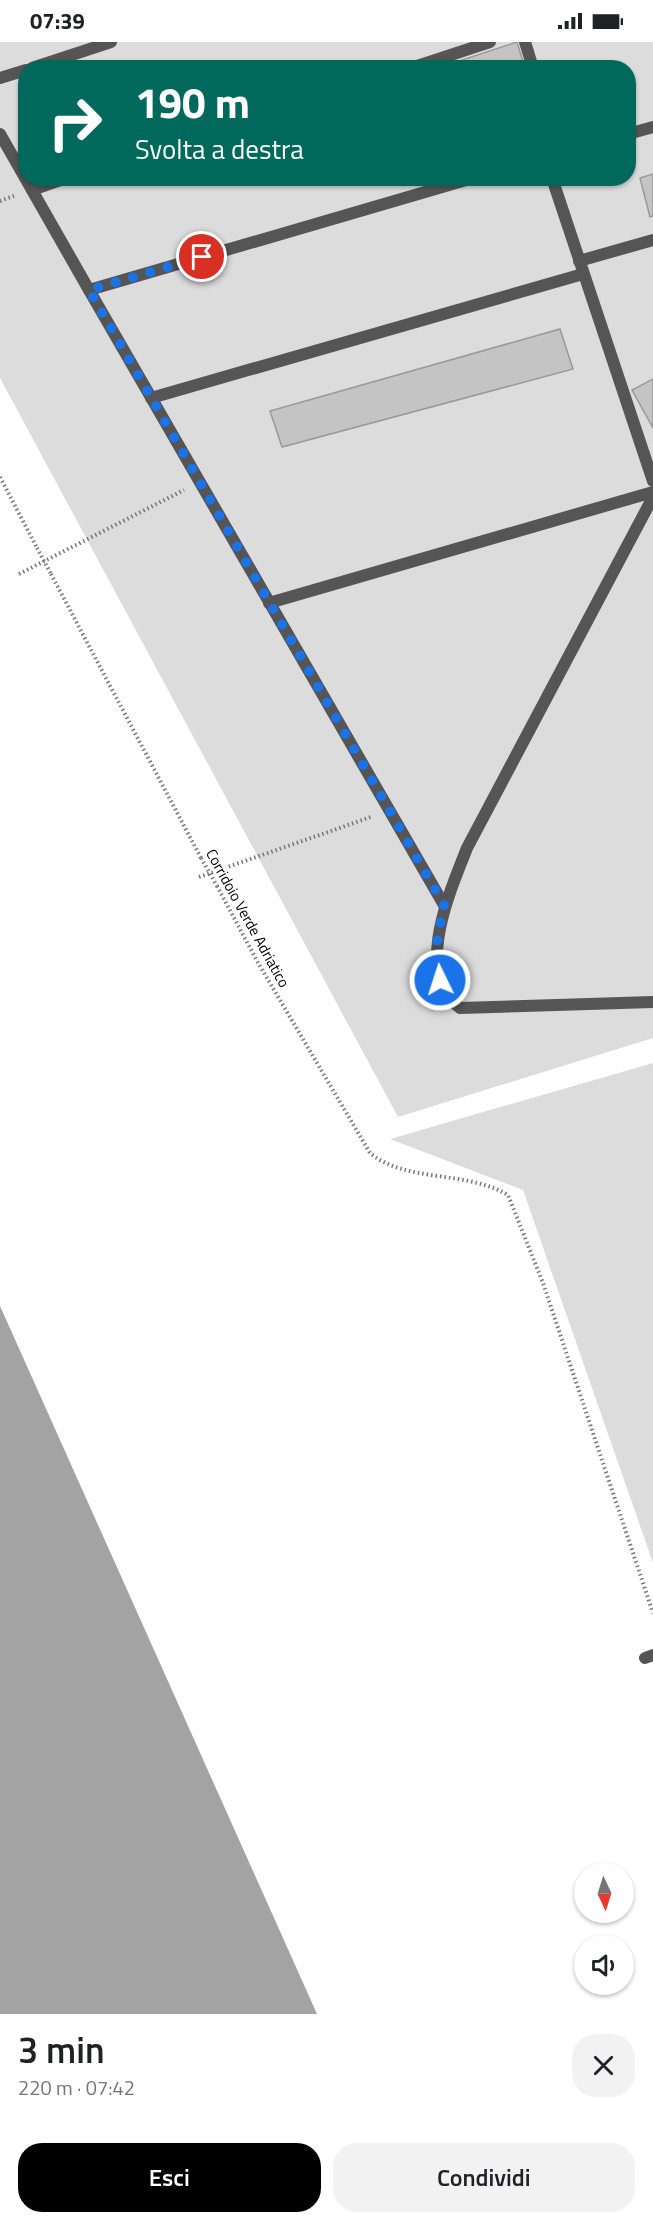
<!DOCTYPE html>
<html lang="it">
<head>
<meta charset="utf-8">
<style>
  :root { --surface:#fff; --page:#f2f2f2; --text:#202124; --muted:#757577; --accent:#000 }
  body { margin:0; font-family:"Titillium Web",sans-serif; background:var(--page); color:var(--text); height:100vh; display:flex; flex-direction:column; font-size:22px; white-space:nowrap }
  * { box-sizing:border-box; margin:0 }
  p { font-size:20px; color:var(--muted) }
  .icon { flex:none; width:33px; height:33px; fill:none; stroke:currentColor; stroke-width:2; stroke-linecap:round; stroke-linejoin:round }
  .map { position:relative; height:1972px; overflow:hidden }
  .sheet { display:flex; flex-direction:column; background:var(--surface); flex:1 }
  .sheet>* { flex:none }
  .banner { position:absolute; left:18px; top:18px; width:618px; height:126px; border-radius:24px; box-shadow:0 2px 4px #0004; background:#00695c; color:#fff; overflow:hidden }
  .needle { width:39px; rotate:176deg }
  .tools { position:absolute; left:574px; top:1821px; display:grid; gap:12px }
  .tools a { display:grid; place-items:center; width:60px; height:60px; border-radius:50%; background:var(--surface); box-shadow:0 2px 4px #0004; font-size:30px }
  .pin { position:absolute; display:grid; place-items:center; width:51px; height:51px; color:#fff; margin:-26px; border:3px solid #fff; border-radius:50%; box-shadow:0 2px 6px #0007 }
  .me { position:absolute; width:66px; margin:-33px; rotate:356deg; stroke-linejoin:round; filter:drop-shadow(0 0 4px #0008) }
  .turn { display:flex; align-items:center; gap:21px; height:126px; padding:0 18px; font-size:27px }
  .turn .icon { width:78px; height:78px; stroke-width:2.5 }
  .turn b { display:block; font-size:42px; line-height:51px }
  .round { display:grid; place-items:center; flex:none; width:63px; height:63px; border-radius:24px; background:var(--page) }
  .overview { display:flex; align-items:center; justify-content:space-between; height:102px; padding:0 18px }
  h1 { font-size:36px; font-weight:600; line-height:45px }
  .button { display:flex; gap:12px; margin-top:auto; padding:12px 18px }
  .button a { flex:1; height:69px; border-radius:24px; background:var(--accent); color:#fff; font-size:24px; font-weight:600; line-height:69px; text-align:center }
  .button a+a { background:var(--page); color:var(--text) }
  .status { display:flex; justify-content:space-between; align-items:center; height:42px; padding:0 30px; background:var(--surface); direction:ltr }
  .status svg { height:16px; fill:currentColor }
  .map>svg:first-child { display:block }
  .green { fill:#dcdcdc; fill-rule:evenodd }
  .water { fill:#a3a3a3 }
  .building { fill:#c4c4c4; stroke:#999; stroke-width:1.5 }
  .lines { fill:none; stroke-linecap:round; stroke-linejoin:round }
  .path { stroke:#777; stroke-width:4; stroke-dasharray:1.5 3; stroke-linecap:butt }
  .lane { stroke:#555; stroke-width:12 }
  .path-bridge { stroke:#777; stroke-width:4; stroke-dasharray:1.5 3; stroke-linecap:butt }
  .route { stroke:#1a73e8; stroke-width:10; stroke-dasharray:0 18 }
  .labels { text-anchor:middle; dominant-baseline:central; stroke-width:6; stroke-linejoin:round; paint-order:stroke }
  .street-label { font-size:15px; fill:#000; stroke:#fff }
</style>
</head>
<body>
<div class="status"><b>07:39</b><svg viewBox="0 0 49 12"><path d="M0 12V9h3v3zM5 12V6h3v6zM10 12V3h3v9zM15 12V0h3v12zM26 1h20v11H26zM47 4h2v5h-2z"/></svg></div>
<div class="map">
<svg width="653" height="1972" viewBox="0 0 653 1972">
  <rect width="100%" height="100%" fill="#fff"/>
  <g class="green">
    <path d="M0,0H653V996L398,1075L0,336ZM26,26H628V136H26Z"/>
    <polygon points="653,1021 653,1521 523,1148 390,1097"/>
  </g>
  <polygon class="water" points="0,1264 317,1972 0,1972"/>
  <g class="building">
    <polygon points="517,0 525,26 438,26"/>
    <polygon points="653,132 653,174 650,175 640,136"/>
    <polygon points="560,287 573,327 282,405 270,369"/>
    <polygon points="653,337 653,386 632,348"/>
  </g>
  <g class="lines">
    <g class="path">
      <polyline points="0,159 14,154"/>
      <polyline points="0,435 37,506"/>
      <polyline points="19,532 184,448"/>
      <polyline points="51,532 201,816"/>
      <polyline points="199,835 371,775"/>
      <path d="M217,844L257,919L370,1111C406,1141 466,1128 508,1153L543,1241L653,1571"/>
    </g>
    <g class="lane">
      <polyline points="525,0 533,26"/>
      <polyline points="32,26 111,0"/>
      <polyline points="411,26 490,0"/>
      <polyline points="0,36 26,28"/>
      <polyline points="0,92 89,248"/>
      <polyline points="628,92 653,85"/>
      <polyline points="552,136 653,439"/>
      <polyline points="32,148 66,136"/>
      <polyline points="579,219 653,198"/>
      <polyline points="151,356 583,232"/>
      <path d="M653,455L467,806C450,850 413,930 460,966L653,960"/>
      <polyline points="269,561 653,450"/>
      <polyline points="444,863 89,248 473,136"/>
      <polyline points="645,1616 653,1613"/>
    </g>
    <g class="path-bridge">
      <polyline points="37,506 51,532"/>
      <polyline points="201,816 217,844"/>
    </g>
  </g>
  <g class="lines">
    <polyline class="route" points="202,215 89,248 444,863 437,900 440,938"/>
  </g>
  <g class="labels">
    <g class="street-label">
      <text transform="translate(248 876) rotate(61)">Corridoio Verde Adriatico</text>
    </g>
  </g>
</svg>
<div class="tools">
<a><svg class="needle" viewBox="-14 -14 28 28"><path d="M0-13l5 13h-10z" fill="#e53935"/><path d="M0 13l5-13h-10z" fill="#757577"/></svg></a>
<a><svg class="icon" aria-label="sound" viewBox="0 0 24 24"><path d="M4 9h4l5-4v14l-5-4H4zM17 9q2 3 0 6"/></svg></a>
</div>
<div class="pin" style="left:202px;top:215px;background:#d93025"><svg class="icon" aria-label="arrive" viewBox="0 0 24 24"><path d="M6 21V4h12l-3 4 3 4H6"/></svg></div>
<svg class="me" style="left:440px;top:938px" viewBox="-20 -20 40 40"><circle r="17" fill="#1a73e8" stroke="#fff" stroke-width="3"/><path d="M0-11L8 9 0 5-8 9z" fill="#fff"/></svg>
<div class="banner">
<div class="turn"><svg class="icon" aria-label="right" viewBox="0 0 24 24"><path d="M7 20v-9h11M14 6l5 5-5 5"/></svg><div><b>190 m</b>Svolta a destra</div></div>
</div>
</div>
<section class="sheet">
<div class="overview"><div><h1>3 min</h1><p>220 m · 07:42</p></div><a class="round"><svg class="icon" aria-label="close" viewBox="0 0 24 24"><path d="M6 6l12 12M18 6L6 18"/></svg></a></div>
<div class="button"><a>Esci</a><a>Condividi</a></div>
</section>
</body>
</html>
